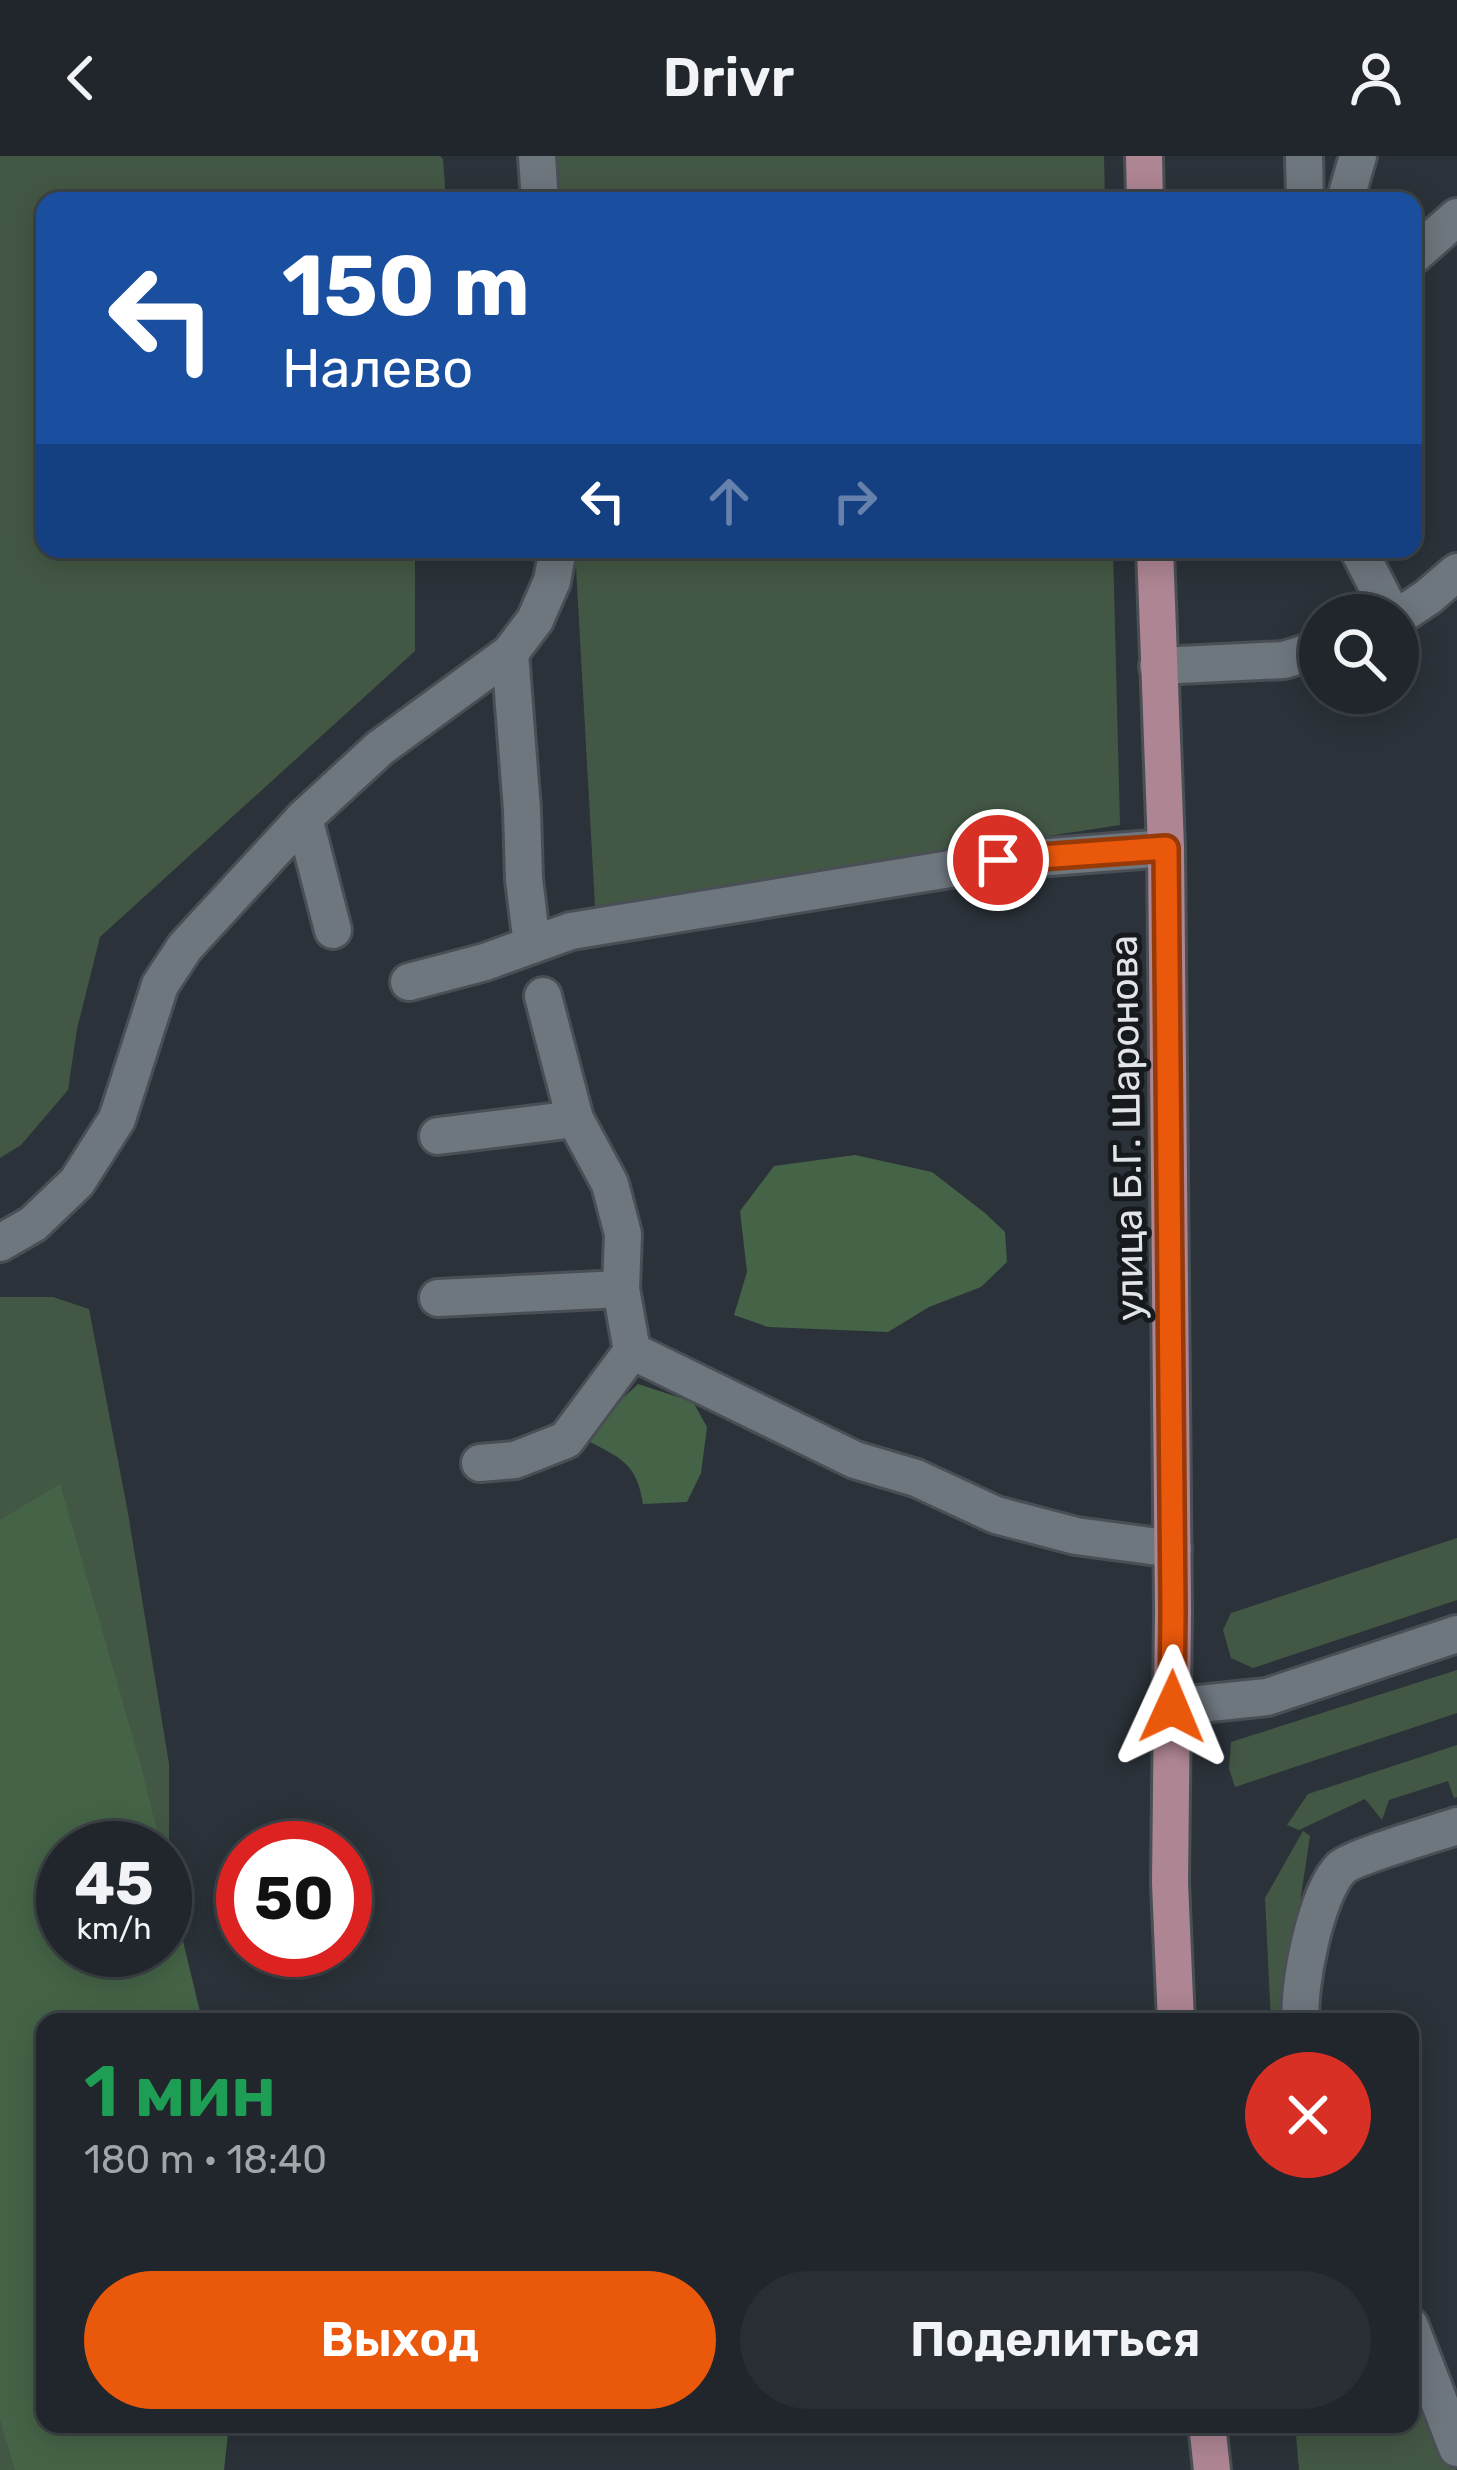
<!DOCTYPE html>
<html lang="ru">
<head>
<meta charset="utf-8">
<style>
  :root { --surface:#20262b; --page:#282e33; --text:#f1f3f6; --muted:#a2a5a9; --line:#3d4347; --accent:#ea580c }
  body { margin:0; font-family:Rubik,sans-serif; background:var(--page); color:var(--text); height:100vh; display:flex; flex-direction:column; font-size:45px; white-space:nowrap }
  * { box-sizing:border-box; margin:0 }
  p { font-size:39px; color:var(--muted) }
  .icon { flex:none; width:66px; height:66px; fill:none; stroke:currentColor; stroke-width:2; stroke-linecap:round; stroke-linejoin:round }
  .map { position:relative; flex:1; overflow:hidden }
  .panel { position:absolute; left:36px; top:1857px; width:1383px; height:420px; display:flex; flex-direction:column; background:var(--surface); border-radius:24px; box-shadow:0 6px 30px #0003,0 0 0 3px var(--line) }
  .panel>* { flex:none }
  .banner { position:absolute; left:36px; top:36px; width:1386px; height:366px; border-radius:24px; box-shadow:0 6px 30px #0003,0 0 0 3px var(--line); background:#1a4fa0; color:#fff; overflow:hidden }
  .controls { position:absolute; left:1299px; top:438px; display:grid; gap:24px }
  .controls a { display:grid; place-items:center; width:120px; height:120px; border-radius:50%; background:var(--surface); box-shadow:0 6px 30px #0003,0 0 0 3px var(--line); font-size:60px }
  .speed { position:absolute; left:36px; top:1665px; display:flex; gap:24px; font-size:60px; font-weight:700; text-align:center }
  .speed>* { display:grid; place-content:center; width:156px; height:156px; border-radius:50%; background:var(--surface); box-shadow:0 6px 30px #0003,0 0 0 3px var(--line); line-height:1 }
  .speed small { font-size:30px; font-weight:400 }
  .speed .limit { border:18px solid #d22; background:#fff; color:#111 }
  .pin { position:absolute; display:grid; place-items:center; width:102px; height:102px; color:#fff; margin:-51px; border:6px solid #fff; border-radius:50%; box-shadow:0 3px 12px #0007 }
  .me { position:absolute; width:132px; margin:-66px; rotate:1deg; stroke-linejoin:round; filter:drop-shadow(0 0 9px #0008) }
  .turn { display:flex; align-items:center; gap:42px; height:252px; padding:0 48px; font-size:54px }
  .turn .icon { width:156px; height:156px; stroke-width:2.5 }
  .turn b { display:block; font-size:84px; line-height:102px }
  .lanes { display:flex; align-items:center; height:114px; padding:0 48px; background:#0003; justify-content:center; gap:60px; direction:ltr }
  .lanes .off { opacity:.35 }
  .round { display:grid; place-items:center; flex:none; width:126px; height:126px; border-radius:63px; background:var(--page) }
  .summary { display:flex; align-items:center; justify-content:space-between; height:204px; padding:0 48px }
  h1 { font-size:72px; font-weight:600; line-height:90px; color:#1e9e55 }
  .action { display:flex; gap:24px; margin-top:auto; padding:24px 48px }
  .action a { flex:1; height:138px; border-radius:72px; background:var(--accent); color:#fff; font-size:48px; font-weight:600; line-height:138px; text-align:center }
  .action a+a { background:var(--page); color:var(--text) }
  header { display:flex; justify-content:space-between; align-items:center; height:156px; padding:0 48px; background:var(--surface); font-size:54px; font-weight:600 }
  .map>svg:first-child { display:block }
  .green { fill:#435844; fill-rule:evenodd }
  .forest { fill:#456447 }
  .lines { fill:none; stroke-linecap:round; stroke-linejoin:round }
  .minor-casing { stroke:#494f55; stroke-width:42 }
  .major-casing { stroke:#494f55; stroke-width:42 }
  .minor { stroke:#6e767e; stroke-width:36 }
  .major { stroke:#ae8593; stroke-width:36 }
  .route-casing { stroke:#983908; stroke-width:30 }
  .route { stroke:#ea580c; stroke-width:21 }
  .labels { text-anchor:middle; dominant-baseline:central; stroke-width:10; stroke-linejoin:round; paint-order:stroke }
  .street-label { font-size:39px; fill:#e1e5ea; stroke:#171a1d }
</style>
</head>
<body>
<header><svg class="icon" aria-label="back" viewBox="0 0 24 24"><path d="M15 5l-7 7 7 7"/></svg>Drivr<svg class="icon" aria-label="person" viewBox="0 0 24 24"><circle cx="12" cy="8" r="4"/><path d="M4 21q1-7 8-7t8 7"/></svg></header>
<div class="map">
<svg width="1457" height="2314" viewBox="0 0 1457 2314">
  <rect width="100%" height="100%" fill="#2b3239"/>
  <g class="green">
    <polygon points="0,0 440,0 443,3 446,45 45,45 45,393 415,393 415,495 100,781 77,873 68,934 21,989 0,1002"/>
    <polygon points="554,0 1104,0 1105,45 556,45"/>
    <polygon points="575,393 1113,393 1120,669 595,750"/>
    <path d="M0,1141H53L89,1153L128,1357L169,1608V1857L45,1866V2268L209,2314H0ZM63,1692H165V1794H63Z"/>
    <polygon points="1457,1382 1457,1444 1253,1512 1231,1502 1223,1474 1231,1457"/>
    <polygon points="1457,1514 1457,1557 1235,1631 1229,1613 1231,1586"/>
    <polygon points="1457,1589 1457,1641 1454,1642 1448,1625 1389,1644 1382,1664 1365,1643 1299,1674 1287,1669 1308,1638"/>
    <polygon points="1303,1675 1310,1680 1282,1866 1271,1866 1265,1742"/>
    <polygon points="1410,2202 1456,2314 1299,2314 1295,2268 1410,2268"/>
  </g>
  <g class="forest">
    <polygon points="855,999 932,1016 985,1057 1005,1076 1007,1106 981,1131 929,1151 888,1176 768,1171 734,1159 747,1116 740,1055 774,1010"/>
    <path d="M638,1228L693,1246L707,1271L701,1317L687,1346L643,1348C637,1309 623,1303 590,1286L608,1256Z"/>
    <polygon points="60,1328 141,1610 161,1692 63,1692 63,1794 165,1794 165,1710 202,1864 200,1866 45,1866 45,2268 229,2268 224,2314 15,2314 0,2263 0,1364"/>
  </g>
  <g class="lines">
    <g class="minor-casing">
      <g id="minor">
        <polyline points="537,0 540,45"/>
        <polyline points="1304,0 1305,45"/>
        <polyline points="1345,45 1358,0"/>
        <polyline points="1413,100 1457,61"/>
        <polyline points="1358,393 1392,459"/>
        <polyline points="1398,461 1428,441 1457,416"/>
        <polyline points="510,497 522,654 524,723 532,789"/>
        <polyline points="1158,510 1284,504 1320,493"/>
        <polyline points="304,662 333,774"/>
        <polyline points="409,826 485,806 571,775 999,705 1166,692"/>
        <polyline points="438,980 575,963"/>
        <polyline points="0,1087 33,1068 77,1026 117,963 160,829 185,791 304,662 380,592 510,497 535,464 552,425 558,393"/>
        <polyline points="438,1142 621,1133"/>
        <polyline points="632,1195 855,1304 916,1322 996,1359 1076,1380 1173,1393"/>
        <polyline points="480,1307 515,1304 566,1284 632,1195 621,1133 623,1078 610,1028 575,963 543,840"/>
        <polyline points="1171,1551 1267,1541 1457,1478"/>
        <path d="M1301,1866C1297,1832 1316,1737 1341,1712C1353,1701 1436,1677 1457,1670"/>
        <polyline points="1410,2170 1457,2292"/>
      </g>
    </g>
    <g class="major-casing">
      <g id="major">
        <polyline points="1144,0 1145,45"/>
        <polyline points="1155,393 1166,692 1173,1455 1170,1727 1176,1866"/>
        <polyline points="1207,2268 1212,2314"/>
      </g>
    </g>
    <use href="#minor" class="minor"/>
    <use href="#major" class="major"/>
  </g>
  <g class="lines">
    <g class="route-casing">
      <polyline id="route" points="998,704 1166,692 1173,1455 1172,1551"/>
    </g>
    <use href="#route" class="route"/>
  </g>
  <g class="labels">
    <g class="street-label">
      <text transform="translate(1127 972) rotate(-91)">улица Б.Г. Шаронова</text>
    </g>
  </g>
</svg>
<div class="controls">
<a><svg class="icon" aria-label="search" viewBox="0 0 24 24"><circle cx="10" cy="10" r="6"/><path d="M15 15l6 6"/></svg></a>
</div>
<div class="speed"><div>45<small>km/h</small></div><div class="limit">50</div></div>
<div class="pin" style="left:998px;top:704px;background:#d93025"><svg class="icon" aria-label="arrive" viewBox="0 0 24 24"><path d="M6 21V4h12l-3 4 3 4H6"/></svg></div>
<svg class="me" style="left:1172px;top:1551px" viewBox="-20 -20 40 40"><path d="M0-17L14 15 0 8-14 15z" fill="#ea580c" stroke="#fff" stroke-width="4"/></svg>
<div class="banner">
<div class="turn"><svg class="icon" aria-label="left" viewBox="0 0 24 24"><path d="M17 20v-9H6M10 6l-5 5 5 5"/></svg><div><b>150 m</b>Налево</div></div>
<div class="lanes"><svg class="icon" aria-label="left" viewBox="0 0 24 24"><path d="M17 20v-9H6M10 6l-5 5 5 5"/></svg><svg class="icon off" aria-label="ahead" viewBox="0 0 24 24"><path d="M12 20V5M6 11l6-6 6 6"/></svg><svg class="icon off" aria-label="right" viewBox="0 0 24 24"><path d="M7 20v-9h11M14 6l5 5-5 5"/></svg></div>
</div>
<section class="panel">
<div class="summary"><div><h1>1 мин</h1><p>180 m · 18:40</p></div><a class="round" style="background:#d93025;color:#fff"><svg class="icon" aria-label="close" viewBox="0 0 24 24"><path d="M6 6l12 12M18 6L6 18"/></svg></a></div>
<div class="action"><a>Выход</a><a>Поделиться</a></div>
</section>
</div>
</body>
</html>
